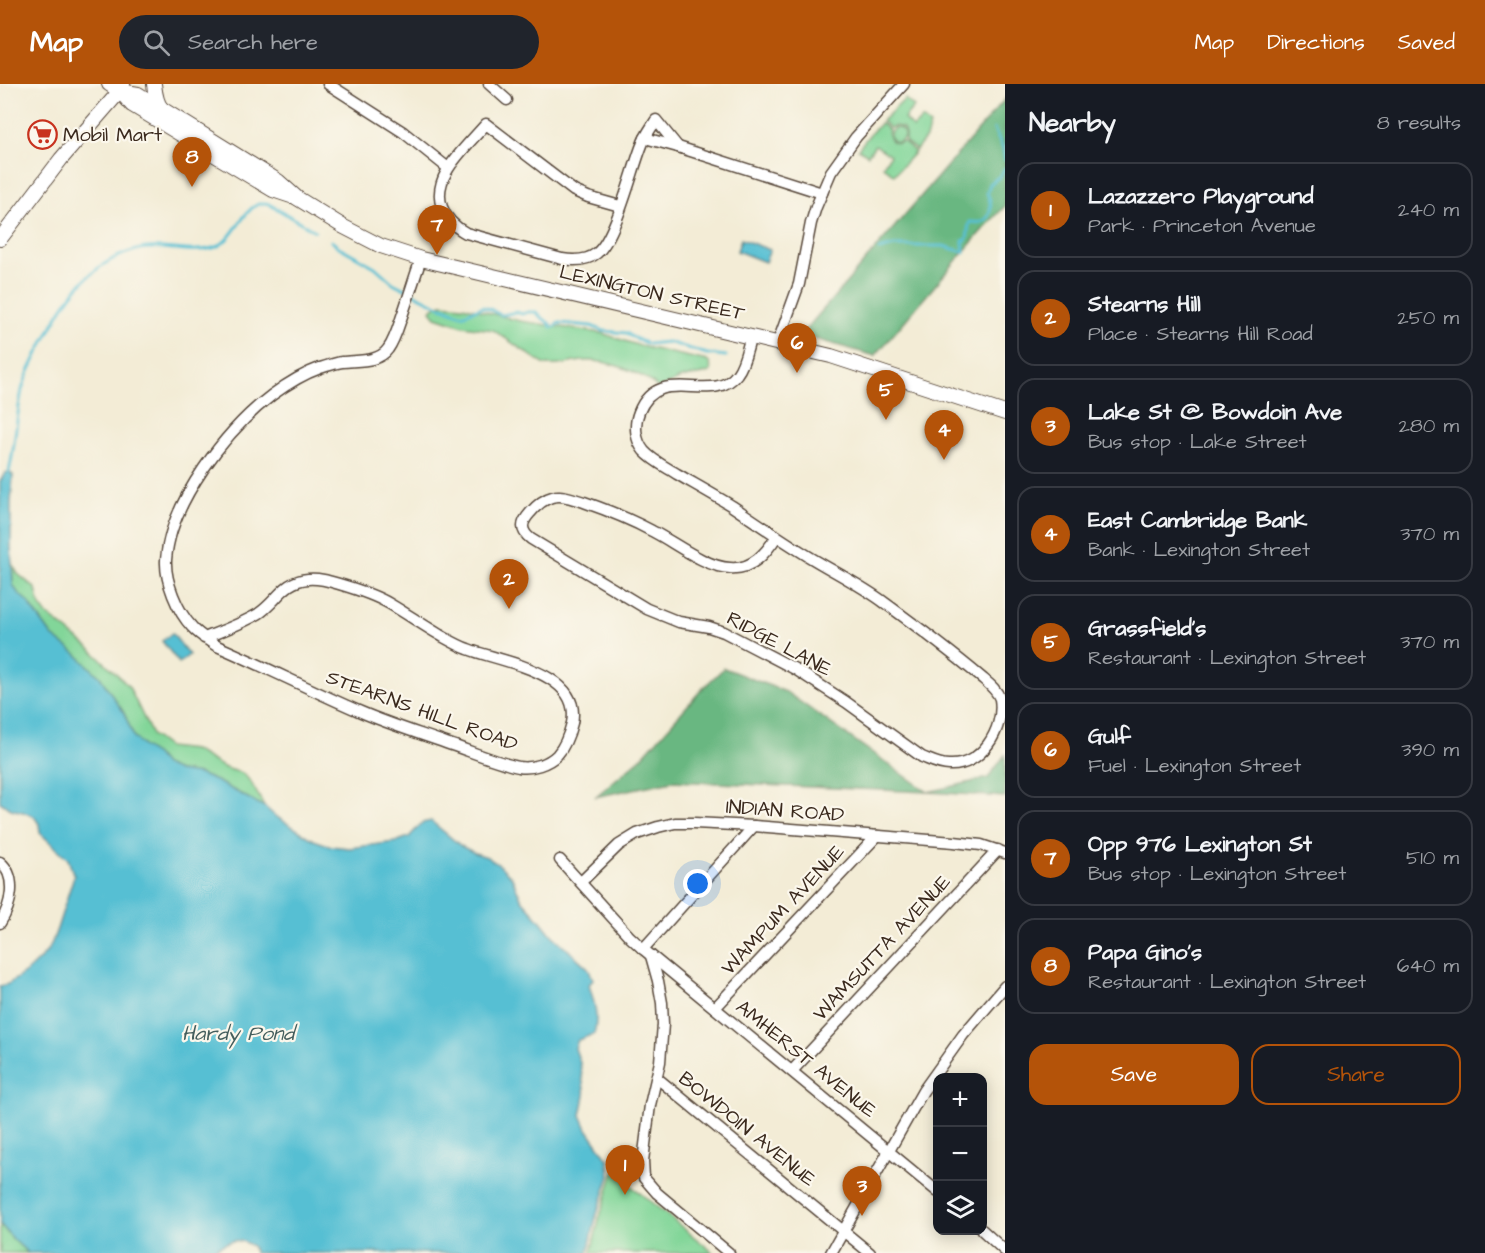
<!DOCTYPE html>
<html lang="en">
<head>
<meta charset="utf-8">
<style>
	body { margin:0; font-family:"Architects Daughter",sans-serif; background:#20242c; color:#f1f3f6 }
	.controls { position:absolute; right:18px; bottom:18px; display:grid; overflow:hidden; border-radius:12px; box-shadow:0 3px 15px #0003 }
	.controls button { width:54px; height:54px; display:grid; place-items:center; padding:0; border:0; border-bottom:2px solid #363941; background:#171b24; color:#f1f3f6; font:30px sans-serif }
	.you { position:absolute; left:698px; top:800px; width:21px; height:21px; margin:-15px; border:4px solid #fff; border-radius:50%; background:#1a73e8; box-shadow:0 0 0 9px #1a73e833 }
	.badge { display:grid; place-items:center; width:39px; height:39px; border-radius:50%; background:#b45309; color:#fff; font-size:20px; font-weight:700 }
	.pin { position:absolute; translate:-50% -50px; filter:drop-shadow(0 2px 3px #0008) }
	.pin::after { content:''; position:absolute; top:32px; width:21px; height:18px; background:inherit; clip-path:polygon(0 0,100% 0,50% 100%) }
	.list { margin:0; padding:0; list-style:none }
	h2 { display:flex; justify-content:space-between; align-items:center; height:78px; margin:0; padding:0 24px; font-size:26px }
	h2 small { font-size:20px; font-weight:400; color:#9ea1a6 }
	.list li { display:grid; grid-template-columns:39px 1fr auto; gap:18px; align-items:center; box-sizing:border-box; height:96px; margin:0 12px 12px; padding:0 12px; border:2px solid #363941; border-radius:18px }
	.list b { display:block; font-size:22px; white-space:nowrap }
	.list p { margin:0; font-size:20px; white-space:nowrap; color:#9ea1a6 }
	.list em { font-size:20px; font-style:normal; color:#9ea1a6 }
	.actions { display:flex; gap:12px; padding:18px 24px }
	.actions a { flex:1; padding:14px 0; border:2px solid #b45309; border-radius:18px; text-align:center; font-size:21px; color:#b45309 }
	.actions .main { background:#b45309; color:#fff }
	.icon { flex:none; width:33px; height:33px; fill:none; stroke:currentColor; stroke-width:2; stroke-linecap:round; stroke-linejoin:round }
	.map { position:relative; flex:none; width:1005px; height:1169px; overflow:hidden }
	header { display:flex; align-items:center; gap:36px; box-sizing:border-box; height:84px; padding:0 30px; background:#b45309; color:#fff }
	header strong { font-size:28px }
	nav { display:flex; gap:33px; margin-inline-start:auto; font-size:21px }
	.search { width:420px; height:54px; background:#20242c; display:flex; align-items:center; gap:15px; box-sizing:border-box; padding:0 21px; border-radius:33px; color:#9ea1a6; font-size:22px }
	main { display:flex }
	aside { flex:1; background:#171b24 }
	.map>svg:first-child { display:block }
	.green { fill:#82d699; stroke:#5e805c; stroke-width:1.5 }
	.forest { fill:#69b781; stroke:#527050; stroke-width:1.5 }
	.water { fill:#56bfd3; stroke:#487478; stroke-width:1.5 }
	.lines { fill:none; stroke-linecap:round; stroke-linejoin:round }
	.stream { stroke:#56bfd3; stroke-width:3 }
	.minor-casing { stroke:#57473a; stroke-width:13 }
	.major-casing { stroke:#57473a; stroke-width:16 }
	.minor { stroke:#fff; stroke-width:10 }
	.major { stroke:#fff; stroke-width:14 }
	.labels { text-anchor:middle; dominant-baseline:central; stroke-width:4.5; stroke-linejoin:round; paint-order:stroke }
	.poi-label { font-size:20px; fill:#3b2a1e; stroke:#fbf7ec; text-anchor:start }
	.street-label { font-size:20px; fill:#3b2a1e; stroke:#fbf7ec }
	.water-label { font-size:21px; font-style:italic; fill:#445e5d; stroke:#fbf7ec }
</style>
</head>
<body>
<header>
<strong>Map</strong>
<div class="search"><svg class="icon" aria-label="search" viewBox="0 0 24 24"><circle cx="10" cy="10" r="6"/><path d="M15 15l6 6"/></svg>Search here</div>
<nav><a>Map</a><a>Directions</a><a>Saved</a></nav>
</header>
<main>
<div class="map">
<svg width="1005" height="1169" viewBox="0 0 1005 1169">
	<rect width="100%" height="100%" fill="#fbf7ec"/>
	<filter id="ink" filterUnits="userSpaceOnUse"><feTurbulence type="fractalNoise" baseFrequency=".0167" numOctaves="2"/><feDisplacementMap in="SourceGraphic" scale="12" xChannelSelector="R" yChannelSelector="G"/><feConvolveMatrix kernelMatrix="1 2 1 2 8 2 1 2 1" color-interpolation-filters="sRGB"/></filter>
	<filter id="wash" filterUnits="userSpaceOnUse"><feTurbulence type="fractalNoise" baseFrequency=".008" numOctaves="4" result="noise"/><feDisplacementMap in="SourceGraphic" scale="24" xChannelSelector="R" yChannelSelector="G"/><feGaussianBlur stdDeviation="1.35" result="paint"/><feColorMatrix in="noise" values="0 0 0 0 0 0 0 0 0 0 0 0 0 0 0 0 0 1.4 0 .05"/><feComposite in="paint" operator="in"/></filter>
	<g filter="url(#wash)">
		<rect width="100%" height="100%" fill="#f3ecd6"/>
		<!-- green -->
		<g class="green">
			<path d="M 905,15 L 914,23 L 904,35 L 913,44 L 922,35 L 930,41 L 926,54 L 916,66 L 905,57 L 905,50 L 903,44 L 896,42 L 890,44 L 882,37 Z"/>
			<path d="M 881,39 L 889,46 L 888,51 L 891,57 L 897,59 L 904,58 L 915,68 L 894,91 L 883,82 L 890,71 L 875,61 L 868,71 L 858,65 L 870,50 Z"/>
			<circle cx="897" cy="51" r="7"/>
			<path d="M 442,220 L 463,222 L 520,237 L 601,249 L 640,262 L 707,277 L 710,280 L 711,287 C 702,292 691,291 681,294 C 673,297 667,302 658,304 C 642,288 605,275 583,277 C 570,278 558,283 545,281 L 493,246 L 463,242 L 436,233 L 431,227 L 433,224 Z"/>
			<path d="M 12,480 L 18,490 L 36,505 L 39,518 L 45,529 L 88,563 L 119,592 L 129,603 L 152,651 L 168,663 L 194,666 L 225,684 L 242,689 L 250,697 L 265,723 L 216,697 L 199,690 L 178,687 L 164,681 L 156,671 L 144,663 L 134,653 L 124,629 L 100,593 L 75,569 L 52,552 L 27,517 L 17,509 L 13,501 Z"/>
			<path d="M 614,1088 L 714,1169 L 591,1169 L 599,1135 Z"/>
			<path d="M 0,1140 L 14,1156 L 28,1169 L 0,1169 Z"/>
		</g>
		<!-- forest -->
		<g class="forest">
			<path d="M 1005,15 L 1005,122 L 979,150 L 875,272 L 801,251 Z"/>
			<path d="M 724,584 L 786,608 L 928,708 L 988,694 L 1005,671 L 1005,713 L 928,708 L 672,697 L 595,713 L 641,674 L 703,604 Z"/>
		</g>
		<!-- water -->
		<g class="water">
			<path d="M 741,155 L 770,166 L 765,178 L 737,167 Z"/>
			<path d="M 9,388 L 13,391 L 11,419 L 11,463 L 13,501 L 18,509 L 27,517 L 52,552 L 75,569 L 100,593 L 124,629 L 134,653 L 144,663 L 156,671 L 164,681 L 178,687 L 199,690 L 216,697 L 265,723 L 275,732 L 314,756 L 331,762 L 349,764 L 395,758 L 409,753 L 422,739 L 431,737 L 461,762 L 475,769 L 487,773 L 499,781 L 511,792 L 522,816 L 540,836 L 552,851 L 588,884 L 593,895 L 589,901 C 594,917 599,933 594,950 L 578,956 L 575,964 L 580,979 L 585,1012 L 581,1031 L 587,1045 L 608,1075 L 610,1092 L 596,1133 L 588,1169 L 254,1169 L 253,1163 C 236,1150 225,1159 208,1169 L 28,1169 L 14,1156 L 0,1140 L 0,902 L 8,900 L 26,888 L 45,870 L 51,861 L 57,845 L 74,792 L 68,775 L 40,749 L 39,740 L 34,732 L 23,728 L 11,725 L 0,718 L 0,398 L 5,389 Z"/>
			<path d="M 172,549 L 189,571 L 179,579 L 162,557 Z"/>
		</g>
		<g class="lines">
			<!-- stream -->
			<g class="stream">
				<path d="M 994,45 L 1003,65 L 1005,76"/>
				<path d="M 331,157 L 339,163 L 375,183 L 393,199 L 407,206"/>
				<path d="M 879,166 L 894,162 L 943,162 L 964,168 L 963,157 L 966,156 C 969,151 967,144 970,138 C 974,138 978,139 981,138 C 993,134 992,118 987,109 L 990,100 L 1001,91 L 1005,84"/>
				<path d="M 413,209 L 439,222 L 462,231 L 482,223 L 490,225 L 497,229 L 502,231 L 516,228 L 522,230 L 528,228 L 535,228 L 550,240 L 551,243 L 555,243 L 557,240 L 560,239 L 591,242 L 604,247 L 627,249 L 630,252 L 648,260 L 668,258 L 707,270 L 726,272"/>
				<path d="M 9,388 C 15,362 16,336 21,311 C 23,296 32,282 38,269 C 61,224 83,180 136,166 C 161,159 187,171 213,164 C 233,159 240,129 258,120 C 259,120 265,120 267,119 L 315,147"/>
			</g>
		</g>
	</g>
	<g filter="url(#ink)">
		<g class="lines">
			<defs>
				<g id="minor">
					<path d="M 328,0 L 403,48 L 448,84"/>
					<path d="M 489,0 L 507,16"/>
					<path d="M 645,54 L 678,63 L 822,109"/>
					<path d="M 620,122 L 588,113 L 574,107 L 486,40 C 474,54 455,72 447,87 C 432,113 442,136 466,149 L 562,175 C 574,177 587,177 597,169 C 616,153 632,86 642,61 C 645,52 651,44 656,36 L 678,63"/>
					<path d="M 751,252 C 747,264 745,280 737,290 C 713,323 659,278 639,328 C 634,340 635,356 644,367 C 653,377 666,383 677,390 C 696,401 714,411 732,422 C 757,439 782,456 808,472 C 834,488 861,501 885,519 C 918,543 951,568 982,594 C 989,600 997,606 1000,615 C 1005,646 980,683 949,681 C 939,681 930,676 922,673 L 846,618 L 795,585 L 724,548 L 709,543 L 679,538 L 647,525 L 531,455 C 520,446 521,439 530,429 C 536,422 544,415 552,413 C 563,410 573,415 584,418 C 607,426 630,435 652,447 C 674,458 705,483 730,484 C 752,486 766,469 777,452"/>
					<path d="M 778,258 L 799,200 L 811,139 L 816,123 L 831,88 L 856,53 L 904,0"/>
					<path d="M 204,554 C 222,547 241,540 258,530 C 277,518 283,497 308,495 C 320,494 329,497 339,500 C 356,505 375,511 390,520 C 407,530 423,541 440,551 C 449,556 459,562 468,565 C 501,578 583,588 572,639 C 569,651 565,662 557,671 C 548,680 532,685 519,683 C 495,678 470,667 446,659 C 418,649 389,640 361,628 C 312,607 266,583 217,562 C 208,556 199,551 192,543 C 177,527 165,497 166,476 C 170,418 227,345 272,311 C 287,300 303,290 320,284 C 327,282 335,279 342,278 C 357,276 378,279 388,265 C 394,257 398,244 401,235 C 408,215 414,195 421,175"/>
					<path d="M 560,776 L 630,853 L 643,865 L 938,1108"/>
					<path d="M 0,778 C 18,793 11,822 0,839"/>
					<path d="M 581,798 L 619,761 L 637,750 L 658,743 L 675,739 L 694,739 L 754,742 L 954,758 L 981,761 L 1005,769"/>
					<path d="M 643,865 L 754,742"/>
					<path d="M 651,872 L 658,897 L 662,919 L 663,940 L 660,978 L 650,1021 L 643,1077 L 644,1094 L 657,1109 L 729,1169"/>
					<path d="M 715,924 L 877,752"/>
					<path d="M 792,987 L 998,766"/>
					<path d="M 657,994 L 870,1169"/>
					<path d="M 982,1146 L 1005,1167"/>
					<path d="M 831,1169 L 923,1007 L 963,951 L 1005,902"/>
				</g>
				<g id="major">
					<path d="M 109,0 L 120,7 L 138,10 L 162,25 L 278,97 L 297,114 L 344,143 L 381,162 L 421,175 L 831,272 L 1005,329"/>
					<path d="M 154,0 C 155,8 156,19 162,25"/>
					<path d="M 120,7 L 132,21 L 273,106 L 291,112"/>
					<path d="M 0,155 L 61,75 L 120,7 L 123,0"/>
				</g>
			</defs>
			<!-- minor casing -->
			<use href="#minor" class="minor-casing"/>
			<!-- major casing -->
			<use href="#major" class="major-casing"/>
			<!-- minor -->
			<use href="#minor" class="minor"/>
			<!-- major -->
			<use href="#major" class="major"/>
		</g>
	</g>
	<!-- icons -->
	<defs>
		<symbol id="supermarket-ring" viewBox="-11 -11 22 22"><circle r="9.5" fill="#fbf7ec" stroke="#c8321e" stroke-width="1.5"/><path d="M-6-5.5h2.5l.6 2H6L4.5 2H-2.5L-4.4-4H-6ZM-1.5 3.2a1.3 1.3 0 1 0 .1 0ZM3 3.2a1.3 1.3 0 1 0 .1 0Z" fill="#c8321e"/></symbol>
	</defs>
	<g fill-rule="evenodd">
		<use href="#supermarket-ring" x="26" y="34" width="33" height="33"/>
	</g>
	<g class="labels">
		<!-- poi labels -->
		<g class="poi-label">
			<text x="63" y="51">Mobil Mart</text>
		</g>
		<!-- street labels -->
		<g class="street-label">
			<text transform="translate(652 209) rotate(13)">LEXINGTON STREET</text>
			<text transform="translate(779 560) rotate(28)">RIDGE LANE</text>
			<text transform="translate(422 627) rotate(20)">STEARNS HILL ROAD</text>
			<text transform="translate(785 727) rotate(4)">INDIAN ROAD</text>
			<text transform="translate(783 826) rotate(-47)">WAMPUM AVENUE</text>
			<text transform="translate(882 864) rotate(-47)">WAMSUTTA AVENUE</text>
			<text transform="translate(806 975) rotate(39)">AMHERST AVENUE</text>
			<text transform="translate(747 1045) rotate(39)">BOWDOIN AVENUE</text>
		</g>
		<!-- water labels -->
		<g class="water-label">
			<text x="238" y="949">Hardy Pond</text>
		</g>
	</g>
</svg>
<div class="controls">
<button>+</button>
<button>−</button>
<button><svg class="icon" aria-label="layers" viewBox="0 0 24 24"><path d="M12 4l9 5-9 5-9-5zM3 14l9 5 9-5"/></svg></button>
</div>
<div class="you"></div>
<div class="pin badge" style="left:625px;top:1111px">1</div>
<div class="pin badge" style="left:509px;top:525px">2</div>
<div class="pin badge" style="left:862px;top:1132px">3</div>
<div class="pin badge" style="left:944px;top:376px">4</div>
<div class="pin badge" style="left:886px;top:336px">5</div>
<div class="pin badge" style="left:797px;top:289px">6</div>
<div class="pin badge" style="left:437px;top:171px">7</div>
<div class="pin badge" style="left:192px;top:103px">8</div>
</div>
<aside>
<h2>Nearby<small>8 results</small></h2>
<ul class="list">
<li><span class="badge">1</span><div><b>Lazazzero Playground</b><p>Park · Princeton Avenue</p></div><em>240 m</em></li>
<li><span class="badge">2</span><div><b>Stearns Hill</b><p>Place · Stearns Hill Road</p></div><em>250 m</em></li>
<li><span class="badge">3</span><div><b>Lake St @ Bowdoin Ave</b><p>Bus stop · Lake Street</p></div><em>280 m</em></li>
<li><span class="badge">4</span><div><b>East Cambridge Bank</b><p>Bank · Lexington Street</p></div><em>370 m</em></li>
<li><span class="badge">5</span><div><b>Grassfield's</b><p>Restaurant · Lexington Street</p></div><em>370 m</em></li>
<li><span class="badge">6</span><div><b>Gulf</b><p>Fuel · Lexington Street</p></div><em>390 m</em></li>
<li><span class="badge">7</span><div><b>Opp 976 Lexington St</b><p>Bus stop · Lexington Street</p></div><em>510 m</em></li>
<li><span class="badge">8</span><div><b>Papa Gino's</b><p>Restaurant · Lexington Street</p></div><em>640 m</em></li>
</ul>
<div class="actions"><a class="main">Save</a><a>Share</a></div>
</aside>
</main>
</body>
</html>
